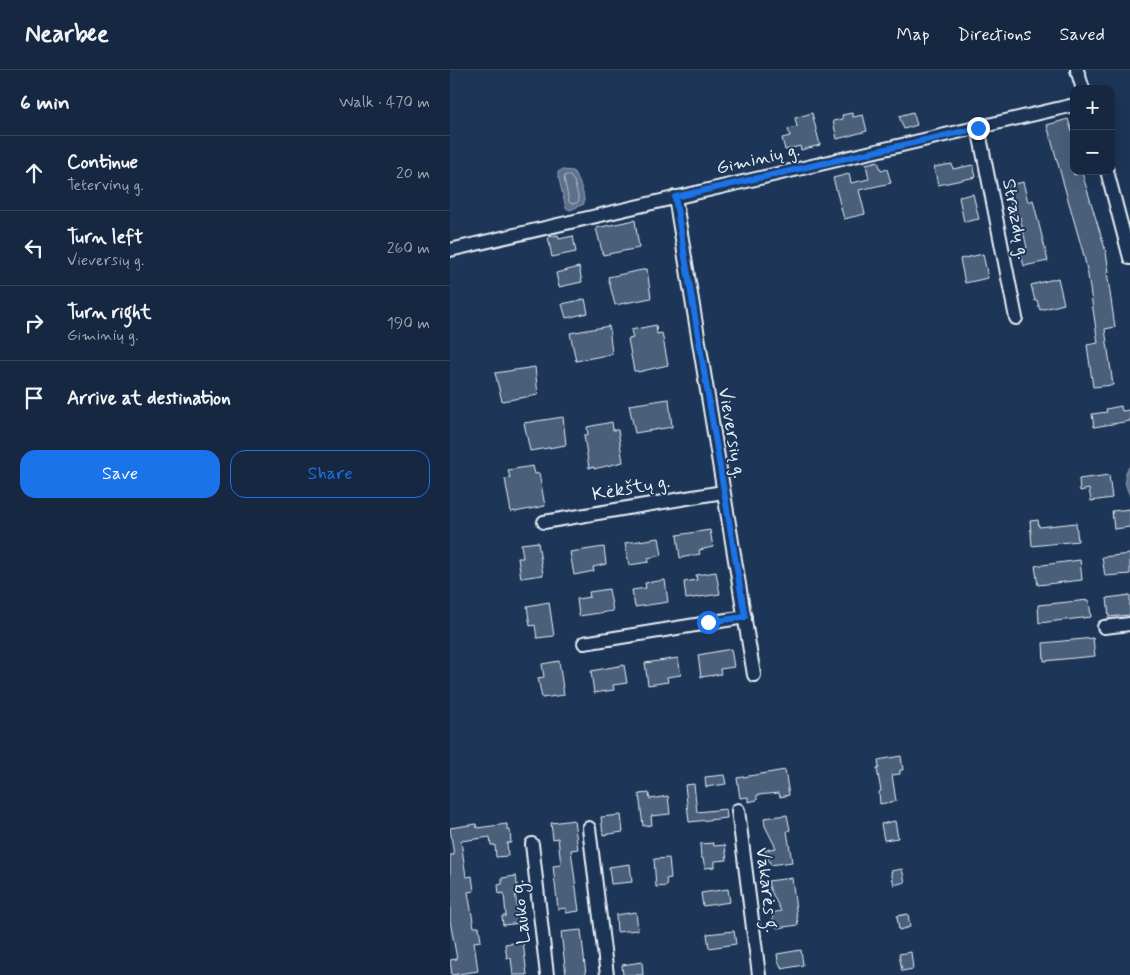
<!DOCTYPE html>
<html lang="en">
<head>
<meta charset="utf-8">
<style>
	body { margin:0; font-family:Mynerve,sans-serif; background:#1f3048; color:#f1f3f6 }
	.controls { position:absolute; right:15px; top:15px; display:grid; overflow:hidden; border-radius:10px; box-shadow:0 5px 20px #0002 }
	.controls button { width:45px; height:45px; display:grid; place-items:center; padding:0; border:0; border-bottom:1px solid #35445a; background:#162841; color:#f1f3f6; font:25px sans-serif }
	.stop { position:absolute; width:15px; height:15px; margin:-11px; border:4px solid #1a73e8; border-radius:50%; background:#fff }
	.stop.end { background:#1a73e8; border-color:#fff; box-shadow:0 1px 5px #0008 }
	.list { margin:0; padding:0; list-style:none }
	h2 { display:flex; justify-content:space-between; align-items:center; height:65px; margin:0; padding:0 20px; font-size:21px }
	h2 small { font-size:16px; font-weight:400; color:#9ea6b1 }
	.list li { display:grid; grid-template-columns:32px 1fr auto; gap:15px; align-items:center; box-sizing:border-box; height:75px; padding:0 20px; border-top:1px solid #35445a }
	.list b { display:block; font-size:19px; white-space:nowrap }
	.list p { margin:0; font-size:16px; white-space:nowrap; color:#9ea6b1 }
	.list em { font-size:16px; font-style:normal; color:#9ea6b1 }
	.actions { display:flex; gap:10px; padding:15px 20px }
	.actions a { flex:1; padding:11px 0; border:1px solid #1a73e8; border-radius:15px; text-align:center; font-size:18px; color:#1a73e8 }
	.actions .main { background:#1a73e8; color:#fff }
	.icon { flex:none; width:28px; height:28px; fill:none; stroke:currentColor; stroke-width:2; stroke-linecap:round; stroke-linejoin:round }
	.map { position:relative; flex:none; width:680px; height:905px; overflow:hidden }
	header { display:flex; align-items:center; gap:30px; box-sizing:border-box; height:70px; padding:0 25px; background:#162841; border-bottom:1px solid #35445a }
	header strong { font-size:24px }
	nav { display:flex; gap:28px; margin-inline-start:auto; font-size:18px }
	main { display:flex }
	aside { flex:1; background:#162841 }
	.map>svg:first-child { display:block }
	.water { fill:#5d7089; stroke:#95a4b5 }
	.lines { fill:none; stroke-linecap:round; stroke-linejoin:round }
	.shore { stroke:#b0bdcc; stroke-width:1 }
	.building { fill:#495e7a; stroke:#e8f1f8 }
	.minor-casing { stroke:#e8f1f8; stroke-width:16 }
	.minor { stroke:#1d3557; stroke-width:12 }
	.route { stroke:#1a73e8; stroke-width:6 }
	.labels { text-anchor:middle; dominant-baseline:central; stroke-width:4; stroke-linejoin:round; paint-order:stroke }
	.street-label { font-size:19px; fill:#e8f1f8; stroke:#1d3557 }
</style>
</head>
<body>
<header>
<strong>Nearbee</strong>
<nav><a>Map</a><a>Directions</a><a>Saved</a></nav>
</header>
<main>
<aside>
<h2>6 min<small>Walk · 470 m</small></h2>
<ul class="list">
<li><svg class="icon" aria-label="ahead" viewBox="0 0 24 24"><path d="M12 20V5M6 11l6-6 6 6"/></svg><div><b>Continue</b><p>Tetervinų g.</p></div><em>20 m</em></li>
<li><svg class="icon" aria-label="left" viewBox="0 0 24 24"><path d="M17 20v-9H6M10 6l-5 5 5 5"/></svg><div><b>Turn left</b><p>Vieversių g.</p></div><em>260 m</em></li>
<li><svg class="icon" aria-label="right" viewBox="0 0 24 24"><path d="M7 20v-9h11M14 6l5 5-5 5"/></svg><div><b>Turn right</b><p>Giminių g.</p></div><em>190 m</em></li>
<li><svg class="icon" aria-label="arrive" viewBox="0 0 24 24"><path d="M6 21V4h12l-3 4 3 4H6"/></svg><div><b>Arrive at destination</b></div></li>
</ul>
<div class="actions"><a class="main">Save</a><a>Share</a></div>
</aside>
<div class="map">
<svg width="680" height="905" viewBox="0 0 680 905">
	<rect width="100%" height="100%" fill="#1d3557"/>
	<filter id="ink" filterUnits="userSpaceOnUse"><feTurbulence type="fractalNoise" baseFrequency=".02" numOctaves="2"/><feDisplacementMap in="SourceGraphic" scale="10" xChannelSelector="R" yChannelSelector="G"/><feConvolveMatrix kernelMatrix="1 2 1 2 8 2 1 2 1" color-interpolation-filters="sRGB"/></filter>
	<g filter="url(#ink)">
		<!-- water -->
		<g class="water">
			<path d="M 112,100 L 123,101 C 129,110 135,123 134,134 L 120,140 L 116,138 L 108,105 L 108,102 Z"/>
			<path d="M 680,396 L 680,426 C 675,415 672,405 680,396 Z"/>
		</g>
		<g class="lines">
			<!-- shore -->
			<path class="shore" d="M 116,105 L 120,106 L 124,111 L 129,130 L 127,133 L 122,134 L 119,132 L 114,108 Z"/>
		</g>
		<!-- building -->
		<g class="building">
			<path d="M 463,42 L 467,55 L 454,59 L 449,46 Z"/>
			<path d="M 362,43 L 370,75 L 351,80 L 350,76 L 335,80 L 332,68 L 340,66 L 338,59 L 347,57 L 345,48 Z"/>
			<path d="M 402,43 L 403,47 L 413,45 L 417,61 L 387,69 L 383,51 L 393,49 L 392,45 Z"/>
			<path d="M 618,49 L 624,68 L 624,105 L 632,103 L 656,182 L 659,202 L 657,202 L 665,257 L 655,259 L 663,315 L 643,317 L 637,275 L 648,273 L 638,205 L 634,186 L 597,55 Z"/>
			<path d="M 428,91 L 431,101 L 437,99 L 441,113 L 409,120 L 415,144 L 394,149 L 383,108 L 399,104 L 401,113 L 419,109 L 416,94 Z"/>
			<path d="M 502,94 L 503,99 L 523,95 L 526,107 L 488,115 L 484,97 Z"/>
			<path d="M 573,112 L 578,132 L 583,130 L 598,191 L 574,196 L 570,180 L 577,178 L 570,147 L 564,148 L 557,116 Z"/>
			<path d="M 523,124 L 529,149 L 514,152 L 509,127 Z"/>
			<path d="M 185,150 L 189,178 L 153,185 L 146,158 Z"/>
			<path d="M 108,165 L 109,169 L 123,166 L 126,182 L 102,187 L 98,167 Z"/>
			<path d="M 533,184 L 538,208 L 515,213 L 510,189 Z"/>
			<path d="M 129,197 L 132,212 L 109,217 L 106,203 Z"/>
			<path d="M 197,199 L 201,228 L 165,235 L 158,207 Z"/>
			<path d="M 608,208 L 614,234 L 590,240 L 587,230 L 585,231 L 581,215 Z"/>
			<path d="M 135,229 L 138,243 L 116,248 L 112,234 Z"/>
			<path d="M 206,255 L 207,264 L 212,263 L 218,295 L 188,302 L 188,301 L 184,301 L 178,269 L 183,268 L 181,260 Z"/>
			<path d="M 159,256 L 162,284 L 126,291 L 120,263 Z"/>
			<path d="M 85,297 L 88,325 L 52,331 L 45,303 Z"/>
			<path d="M 219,329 L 222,357 L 185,363 L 179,335 Z"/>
			<path d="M 671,336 L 672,341 L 680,340 L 680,351 L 644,357 L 642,344 L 657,342 L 656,339 Z"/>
			<path d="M 113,347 L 116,375 L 80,381 L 74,353 Z"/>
			<path d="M 162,352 L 163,360 L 168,360 L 173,392 L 144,399 L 144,397 L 139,398 L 134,365 L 138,365 L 137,357 Z"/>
			<path d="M 83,396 L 85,404 L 89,403 L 95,436 L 65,442 L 65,441 L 61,442 L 55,409 L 60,408 L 58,400 Z"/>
			<path d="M 659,405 L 662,428 L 641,431 L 639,419 L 630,421 L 629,409 Z"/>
			<path d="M 680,439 L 680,457 L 664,459 L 662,441 Z"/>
			<path d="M 588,450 L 589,457 L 626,453 L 628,471 L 582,476 L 580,451 Z"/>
			<path d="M 260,460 L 263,477 L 249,480 L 250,484 L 230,488 L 227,465 Z"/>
			<path d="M 209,468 L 212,485 L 198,488 L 199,492 L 179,495 L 175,473 Z"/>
			<path d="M 88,472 L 93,505 L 71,508 L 68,488 L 73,488 L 71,474 Z"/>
			<path d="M 154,477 L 156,494 L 143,497 L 144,501 L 124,505 L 120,482 Z"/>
			<path d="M 680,484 L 680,504 L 655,506 L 652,487 Z"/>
			<path d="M 630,490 L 632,510 L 588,515 L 585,496 Z"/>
			<path d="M 266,502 L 270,524 L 236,529 L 234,512 L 247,510 L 246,505 Z"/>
			<path d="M 215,510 L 218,532 L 185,537 L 182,520 L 196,518 L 195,513 Z"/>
			<path d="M 159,519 L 163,541 L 129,546 L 127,529 L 140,527 L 139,522 Z"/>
			<path d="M 680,525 L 680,545 L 659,547 L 657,528 Z"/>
			<path d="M 639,530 L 641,547 L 589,553 L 588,535 Z"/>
			<path d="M 99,532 L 104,566 L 87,568 L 85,555 L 80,556 L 77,536 Z"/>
			<path d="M 643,568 L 645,586 L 594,591 L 593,573 Z"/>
			<path d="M 281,579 L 284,597 L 270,599 L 271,604 L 251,607 L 248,585 Z"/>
			<path d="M 228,588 L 231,605 L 217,607 L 218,612 L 198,615 L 195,593 Z"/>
			<path d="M 109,591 L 114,625 L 92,628 L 88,608 L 94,607 L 92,594 Z"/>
			<path d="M 174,595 L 177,613 L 163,615 L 164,620 L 144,623 L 141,601 Z"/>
			<path d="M 451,686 L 453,700 L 450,700 L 450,704 L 442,705 L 446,731 L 430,734 L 429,722 L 431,721 L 427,699 L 429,698 L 428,690 Z"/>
			<path d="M 335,700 L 339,725 L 330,727 L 329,723 L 307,725 L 307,730 L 298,732 L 298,727 L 290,728 L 287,708 Z"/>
			<path d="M 274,705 L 276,714 L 256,717 L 255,707 Z"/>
			<path d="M 244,714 L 247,742 L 276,739 L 277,748 L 239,752 L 235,715 Z"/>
			<path d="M 199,723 L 200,729 L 218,726 L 220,744 L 201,746 L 202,755 L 193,756 L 189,724 Z"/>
			<path d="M 171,745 L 173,762 L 153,765 L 151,747 Z"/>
			<path d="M 337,745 L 340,760 L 337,761 L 342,792 L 321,795 L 317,787 L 315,780 L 326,778 L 315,756 L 314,748 Z"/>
			<path d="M 124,750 L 128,779 L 121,780 L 129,841 L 116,843 L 116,838 L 108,839 L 103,796 L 111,795 L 108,768 L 103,769 L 101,753 Z"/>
			<path d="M 445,751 L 448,768 L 434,770 L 431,754 Z"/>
			<path d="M 26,754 L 27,758 L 57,754 L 57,760 L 60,760 L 61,773 L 57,773 L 58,786 L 46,787 L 45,775 L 41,775 L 40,767 L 11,771 L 16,807 L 22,806 L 24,821 L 18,822 L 24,857 L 29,857 L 31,871 L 24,872 L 28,901 L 2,905 L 0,890 L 7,889 L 0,851 L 0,785 L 4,785 L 0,758 Z"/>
			<path d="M 263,773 L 264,776 L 275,775 L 277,790 L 265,791 L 265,797 L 255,798 L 253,788 L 251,788 L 250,774 Z"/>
			<path d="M 219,788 L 221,808 L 216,809 L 217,816 L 206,817 L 204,789 Z"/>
			<path d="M 180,794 L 182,812 L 161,814 L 159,797 Z"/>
			<path d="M 452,799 L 455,812 L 444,815 L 441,801 Z"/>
			<path d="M 66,806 L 68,821 L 65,821 L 68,845 L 71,844 L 72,853 L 53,855 L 52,846 L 56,846 L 54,823 L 49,824 L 48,815 L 52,814 L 52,808 Z"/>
			<path d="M 342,808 L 348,855 L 327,858 L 323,850 L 322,843 L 331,841 L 320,819 L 318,811 Z"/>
			<path d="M 278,819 L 280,832 L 253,836 L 251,823 Z"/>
			<path d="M 186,842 L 188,860 L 167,862 L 166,845 Z"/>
			<path d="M 458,844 L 460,857 L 449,860 L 447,846 Z"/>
			<path d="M 131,860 L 136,905 L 116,905 L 111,862 Z"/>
			<path d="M 284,861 L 286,874 L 259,878 L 257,864 Z"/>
			<path d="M 73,872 L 77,905 L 63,905 L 61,888 L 57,888 L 55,874 Z"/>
			<path d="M 351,880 L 353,895 L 332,899 L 328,891 L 327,884 Z"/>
			<path d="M 461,882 L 463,899 L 452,901 L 449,884 Z"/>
			<path d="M 192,892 L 193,905 L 173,905 L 172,895 Z"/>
		</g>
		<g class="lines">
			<defs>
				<g id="minor">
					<path d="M 627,0 L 633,19"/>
					<path d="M 528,57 L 566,248"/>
					<path d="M 657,101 L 680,188"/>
					<path d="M 225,127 L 304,605"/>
					<path d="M 0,180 L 624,35"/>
					<path d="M 94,452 L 273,422"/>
					<path d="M 654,557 L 680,554"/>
					<path d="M 134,573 L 295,547"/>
					<path d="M 288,740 L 309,905"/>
					<path d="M 139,758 L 157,905"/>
					<path d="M 82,774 L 97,905"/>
				</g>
			</defs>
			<!-- minor casing -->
			<use href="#minor" class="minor-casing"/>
			<!-- minor -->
			<use href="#minor" class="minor"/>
		</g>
	</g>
	<g class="lines" filter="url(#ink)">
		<!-- route -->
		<path class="route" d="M 258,552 L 295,547 L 225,127 L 528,58"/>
	</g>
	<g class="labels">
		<!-- street labels -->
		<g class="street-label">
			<text transform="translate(308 89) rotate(-13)">Giminių g.</text>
			<text transform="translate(566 149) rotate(79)">Strazdų g.</text>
			<text transform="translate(282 363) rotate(80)">Vieversių g.</text>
			<text transform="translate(181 418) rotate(-10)">Kėkštų g.</text>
			<text transform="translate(317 820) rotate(83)">Vakarės g.</text>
			<text transform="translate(71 842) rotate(-96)">Lauko g.</text>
		</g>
	</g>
</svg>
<div class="controls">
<button>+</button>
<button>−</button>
</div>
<div class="stop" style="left:258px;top:552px"></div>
<div class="stop end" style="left:528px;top:58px"></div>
</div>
</main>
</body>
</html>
